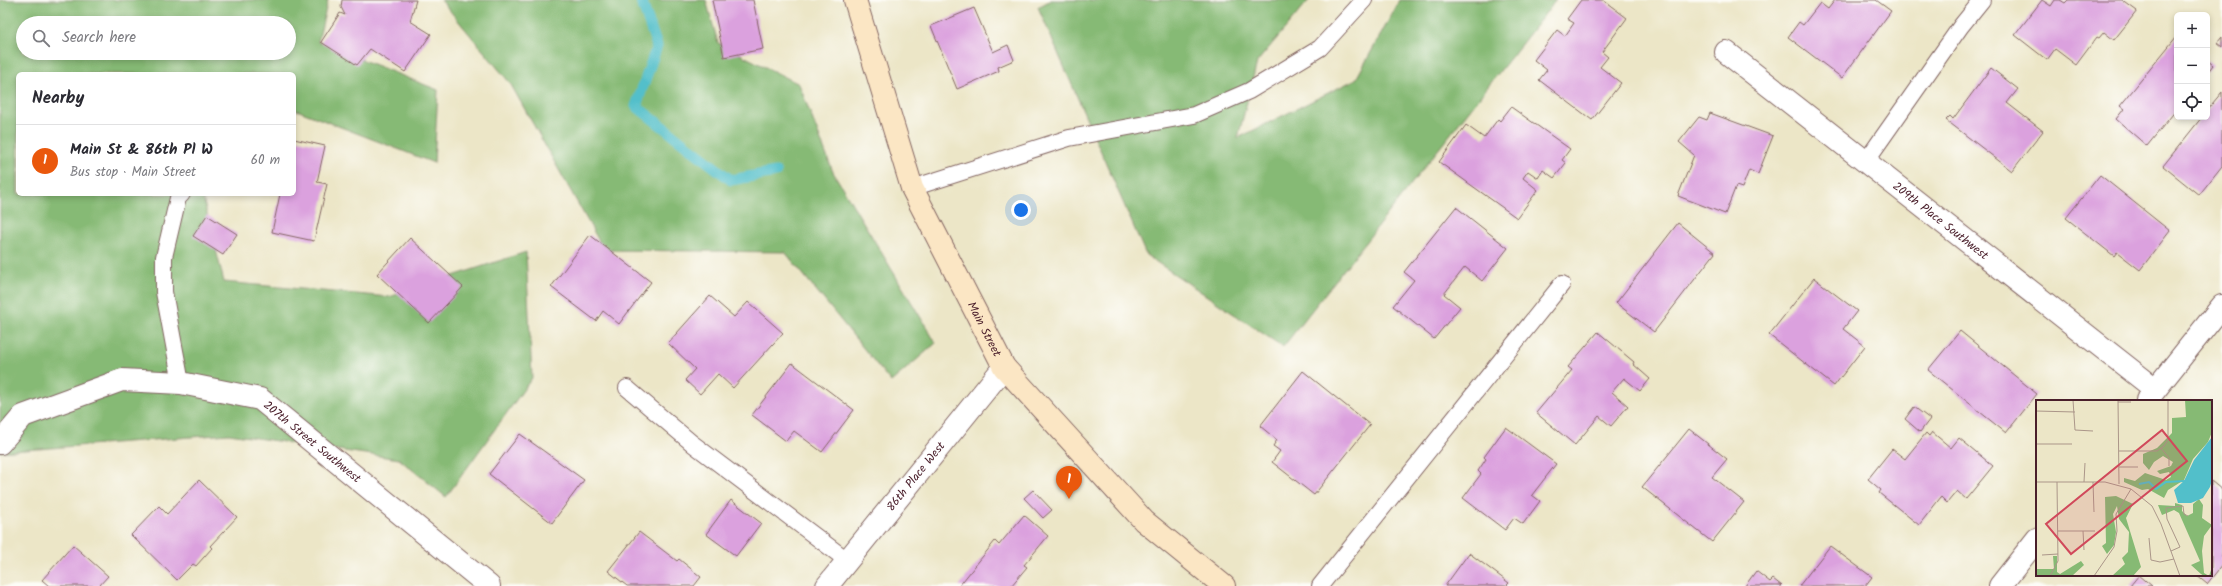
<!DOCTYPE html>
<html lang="en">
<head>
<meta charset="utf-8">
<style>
	body { margin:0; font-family:Kalam,sans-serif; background:#f2f2f3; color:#2b2b33 }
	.controls { position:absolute; right:12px; top:12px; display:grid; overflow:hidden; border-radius:6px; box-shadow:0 2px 6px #0003 }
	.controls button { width:36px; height:36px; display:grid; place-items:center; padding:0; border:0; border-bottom:1px solid #e1e1e2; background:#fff; color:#2b2b33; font:20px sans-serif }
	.you { position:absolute; left:1021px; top:210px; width:14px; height:14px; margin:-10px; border:3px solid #fff; border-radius:50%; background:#1a73e8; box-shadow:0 0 0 6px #1a73e833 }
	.badge { display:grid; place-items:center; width:26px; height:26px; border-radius:50%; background:#ea580c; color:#fff; font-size:13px; font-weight:700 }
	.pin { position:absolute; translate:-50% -33px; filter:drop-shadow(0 1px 2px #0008) }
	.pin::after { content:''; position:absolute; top:21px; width:14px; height:12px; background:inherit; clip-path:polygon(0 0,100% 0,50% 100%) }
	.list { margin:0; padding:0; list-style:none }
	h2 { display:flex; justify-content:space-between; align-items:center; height:52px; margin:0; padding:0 16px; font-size:17px }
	h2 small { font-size:13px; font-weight:400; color:#7c7c81 }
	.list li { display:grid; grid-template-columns:26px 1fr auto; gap:12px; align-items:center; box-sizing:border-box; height:72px; padding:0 16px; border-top:1px solid #e1e1e2 }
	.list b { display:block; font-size:15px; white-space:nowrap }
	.list p { margin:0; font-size:13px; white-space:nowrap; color:#7c7c81 }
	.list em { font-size:13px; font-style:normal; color:#7c7c81 }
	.icon { flex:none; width:22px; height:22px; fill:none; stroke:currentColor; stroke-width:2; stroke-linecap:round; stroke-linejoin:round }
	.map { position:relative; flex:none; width:2222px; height:586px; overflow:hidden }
	.search { position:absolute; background:#fff; box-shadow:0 2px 6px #0003; left:16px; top:16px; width:280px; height:44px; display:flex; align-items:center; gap:10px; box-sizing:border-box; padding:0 14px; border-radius:22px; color:#7c7c81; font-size:15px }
	.panel { position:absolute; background:#fff; box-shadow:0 2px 6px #0003; left:16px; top:72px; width:280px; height:124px; border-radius:6px }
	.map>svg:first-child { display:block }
	.forest { fill:#86ba74; stroke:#686c50; fill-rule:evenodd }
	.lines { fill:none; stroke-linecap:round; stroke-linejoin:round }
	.stream { stroke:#52bfca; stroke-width:11 }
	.building { fill:#dba1de }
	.lane-casing { stroke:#836562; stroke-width:18 }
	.street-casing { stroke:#836562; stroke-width:24 }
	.secondary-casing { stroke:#836562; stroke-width:24 }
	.lane { stroke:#fff; stroke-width:16 }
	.street { stroke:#fff; stroke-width:22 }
	.secondary { stroke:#fbe6c4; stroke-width:22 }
	.labels { text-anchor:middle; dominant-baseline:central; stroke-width:3.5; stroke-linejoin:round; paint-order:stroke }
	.street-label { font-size:12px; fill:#4a1f2b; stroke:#fdfcf7 }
	.inset-river { fill:none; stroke:#52bfca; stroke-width:2 }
	.inset-road { fill:none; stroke:#ab9689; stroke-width:1 }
	.view { fill:#d1495b; fill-opacity:0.15; stroke:#d1495b; stroke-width:2 }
	.inset-edge { fill:none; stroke:#4a1f2b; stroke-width:2 }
</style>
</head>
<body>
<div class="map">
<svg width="2222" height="586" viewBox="0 0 2222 586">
	<rect width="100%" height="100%" fill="#fdfcf7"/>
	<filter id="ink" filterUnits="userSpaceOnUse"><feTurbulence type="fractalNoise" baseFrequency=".025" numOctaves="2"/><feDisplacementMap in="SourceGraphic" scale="8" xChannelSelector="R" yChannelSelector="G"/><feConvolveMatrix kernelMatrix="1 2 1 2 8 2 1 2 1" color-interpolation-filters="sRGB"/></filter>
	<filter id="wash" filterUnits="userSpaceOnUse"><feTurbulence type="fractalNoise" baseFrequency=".012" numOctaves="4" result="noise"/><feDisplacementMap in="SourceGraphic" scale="16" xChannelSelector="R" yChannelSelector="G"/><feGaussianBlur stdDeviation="0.9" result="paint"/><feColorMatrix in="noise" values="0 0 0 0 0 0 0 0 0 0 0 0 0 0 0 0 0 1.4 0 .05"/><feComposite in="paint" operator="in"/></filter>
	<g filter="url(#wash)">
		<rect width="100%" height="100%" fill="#ece6c7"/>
		<!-- forest -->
		<g class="forest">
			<path d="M 0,0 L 328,0 L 318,42 L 438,90 L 434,163 L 294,109 L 294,74 L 18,74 L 18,194 L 202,194 L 224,282 L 389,297 L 526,252 L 532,378 L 446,497 L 399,459 L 229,434 L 0,452 ZM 23,23 L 289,23 L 289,53 L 23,53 Z"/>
			<path d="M 441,0 L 706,0 L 718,43 L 799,84 L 833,172 L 936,343 L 891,382 L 785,252 L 604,250 L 510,83 Z"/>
			<path d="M 1051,0 L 1309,0 L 1257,62 L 1238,138 L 1356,79 L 1400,0 L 1556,0 L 1283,347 L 1146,255 L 1038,7 Z"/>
		</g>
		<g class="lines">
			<!-- stream -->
			<path class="stream" d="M 641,0 L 657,46 L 636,106 L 731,180 L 776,172"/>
		</g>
		<g id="blocks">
			<!-- building -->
			<g class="building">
				<path d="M 342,0 L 416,0 L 410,21 L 431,34 L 405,72 L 370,49 L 357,65 L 321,42 L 340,13 L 345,15 L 341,7 Z"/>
				<path d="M 712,0 L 753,0 L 763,49 L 724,57 Z"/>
				<path d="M 1581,0 L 1603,0 L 1627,18 L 1602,52 L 1608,57 L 1600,67 L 1621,83 L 1592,120 L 1539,80 L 1547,70 L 1534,60 L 1557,30 L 1565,36 L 1574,23 L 1567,19 Z"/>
				<path d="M 1835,0 L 1876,0 L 1891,11 L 1842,78 L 1788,37 L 1799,22 L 1803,25 L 1820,3 L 1828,9 Z"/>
				<path d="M 2042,0 L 2051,6 L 2055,0 L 2060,0 L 2065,3 L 2068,0 L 2122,0 L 2137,11 L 2114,40 L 2104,32 L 2099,38 L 2097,37 L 2076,65 L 2055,49 L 2047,60 L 2015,35 Z"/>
				<path d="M 974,8 L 993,52 L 1008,45 L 1014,60 L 998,67 L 999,71 L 957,89 L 931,26 Z"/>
				<path d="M 2177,36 L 2177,109 L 2147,146 L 2116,119 L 2124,109 L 2120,106 Z"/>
				<path d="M 2222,37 L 2222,47 L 2217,43 Z"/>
				<path d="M 2207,60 L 2213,65 L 2207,73 Z"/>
				<path d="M 1991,68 L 2018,89 L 2007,103 L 2043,131 L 2012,171 L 1946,120 L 1950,116 L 1953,119 Z"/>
				<path d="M 2222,92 L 2222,166 L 2199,195 L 2163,166 L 2202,117 L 2207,117 L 2207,110 Z"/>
				<path d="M 1511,107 L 1570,149 L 1562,160 L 1566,163 L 1554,178 L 1543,170 L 1538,178 L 1528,171 L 1523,178 L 1538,190 L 1517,218 L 1439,162 L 1466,125 L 1484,138 L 1498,119 L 1500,121 Z"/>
				<path d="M 1710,113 L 1773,136 L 1758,174 L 1749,170 L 1742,188 L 1736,186 L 1725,214 L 1678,196 L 1694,155 L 1679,142 L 1699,117 L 1707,120 Z"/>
				<path d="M 294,139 L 325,146 L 317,182 L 327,184 L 314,241 L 272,232 L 280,194 L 294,194 Z"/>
				<path d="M 2100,175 L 2170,231 L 2140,270 L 2117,252 L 2114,256 L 2066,218 Z"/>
				<path d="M 1456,207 L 1508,248 L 1482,281 L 1465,267 L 1444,294 L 1460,307 L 1434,339 L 1393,306 L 1414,280 L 1404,272 Z"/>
				<path d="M 207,215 L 237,234 L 223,255 L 193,236 Z"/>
				<path d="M 1678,223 L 1715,253 L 1654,332 L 1616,303 Z"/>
				<path d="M 590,235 L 651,282 L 619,324 L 603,311 L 596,321 L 551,287 Z"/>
				<path d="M 410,238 L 463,287 L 429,323 L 377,274 Z"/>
				<path d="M 1814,278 L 1857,311 L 1843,329 L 1865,346 L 1834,386 L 1769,335 Z"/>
				<path d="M 710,296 L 734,317 L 748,302 L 783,333 L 733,388 L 718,374 L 700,394 L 685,380 L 695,369 L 668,343 Z"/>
				<path d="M 1960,331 L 2037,394 L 2006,433 L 1928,370 Z"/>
				<path d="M 1598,332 L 1634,362 L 1633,364 L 1650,379 L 1640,391 L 1624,378 L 1612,392 L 1628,406 L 1611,426 L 1599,416 L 1575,445 L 1536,413 L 1572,370 L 1568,367 Z"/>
				<path d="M 792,363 L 854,410 L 822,452 L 794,431 L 786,441 L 752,415 Z"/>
				<path d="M 1303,371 L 1370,425 L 1314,495 L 1272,462 L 1280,451 L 1273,446 L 1277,440 L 1260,426 Z"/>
				<path d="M 1914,407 L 1930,419 L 1920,432 L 1905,419 Z"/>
				<path d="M 1506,427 L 1556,464 L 1532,495 L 1540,501 L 1523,524 L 1514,518 L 1505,530 L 1463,498 L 1481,474 L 1478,471 L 1486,459 L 1484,457 Z"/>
				<path d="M 1689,429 L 1727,459 L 1712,477 L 1744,502 L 1712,542 L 1642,487 Z"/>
				<path d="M 1932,432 L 1951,448 L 1959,438 L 1993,466 L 1966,499 L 1957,491 L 1947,503 L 1941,497 L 1919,525 L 1879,493 L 1881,490 L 1868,479 L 1892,449 L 1905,459 L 1926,433 L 1929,436 Z"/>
				<path d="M 520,434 L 584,480 L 552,523 L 489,474 Z"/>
				<path d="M 199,480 L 237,517 L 210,546 L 212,548 L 196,566 L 193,564 L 177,580 L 131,535 L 159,506 L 167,514 Z"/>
				<path d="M 2211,481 L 2222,490 L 2222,565 L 2207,584 L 2196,575 L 2211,575 Z"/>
				<path d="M 1033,490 L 1052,510 L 1043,518 L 1024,498 Z"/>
				<path d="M 731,500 L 761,523 L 736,556 L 706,534 Z"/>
				<path d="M 1024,515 L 1048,536 L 1024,565 L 1027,567 L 1011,586 L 959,586 L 995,541 L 999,545 Z"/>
				<path d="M 639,532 L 677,561 L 679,559 L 701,577 L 694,586 L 627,586 L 608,571 Z"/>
				<path d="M 73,545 L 108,576 L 99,586 L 49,586 L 42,580 Z"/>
				<path d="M 1830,546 L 1872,577 L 1865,586 L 1799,586 Z"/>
				<path d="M 1469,553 L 1509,583 L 1506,586 L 1445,586 Z"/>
				<path d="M 1756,571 L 1770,582 L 1773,579 L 1782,586 L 1745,586 Z"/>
				<path d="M 2139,575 L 2152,586 L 2130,586 Z"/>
			</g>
		</g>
	</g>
	<g filter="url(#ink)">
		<use href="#blocks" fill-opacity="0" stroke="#836562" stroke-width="1"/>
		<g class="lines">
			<defs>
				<g id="lane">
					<path d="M 1866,161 L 1961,26 L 1982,0"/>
					<path d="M 912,188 L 1069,138 L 1194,115 L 1249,91 L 1320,48 L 1364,0"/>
					<path d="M 181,383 L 164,292 L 164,257 L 178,198 L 182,194"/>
					<path d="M 627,388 L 693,444 L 848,561"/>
					<path d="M 1320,586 L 1562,284"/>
				</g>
				<g id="street">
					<path id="s1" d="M 1726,52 L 2155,389"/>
					<path d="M 2147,400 L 2222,306"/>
					<path id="s2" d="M 0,443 L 23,416 L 122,380 L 181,383 L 260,399 L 489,586"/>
					<path id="s3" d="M 827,586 L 1004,367"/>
					<path d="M 2000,586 L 2037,539"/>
				</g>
				<g id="secondary">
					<path id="s4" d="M 855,0 L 912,188 L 1004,367 L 1144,521 L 1224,586"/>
				</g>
			</defs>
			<!-- lane casing -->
			<use href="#lane" class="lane-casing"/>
			<!-- street casing -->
			<use href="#street" class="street-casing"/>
			<!-- secondary casing -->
			<use href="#secondary" class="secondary-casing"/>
			<!-- lane -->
			<use href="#lane" class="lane"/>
			<!-- street -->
			<use href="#street" class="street"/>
			<!-- secondary -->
			<use href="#secondary" class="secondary"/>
		</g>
	</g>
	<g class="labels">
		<!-- street labels -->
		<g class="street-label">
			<text stroke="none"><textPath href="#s1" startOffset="273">209th Place Southwest</textPath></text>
			<text stroke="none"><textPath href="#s4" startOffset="355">Main Street</textPath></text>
			<text stroke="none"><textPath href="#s2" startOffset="348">207th Street Southwest</textPath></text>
			<text stroke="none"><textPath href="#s3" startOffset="141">86th Place West</textPath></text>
		</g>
	</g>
	<!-- overview -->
	<g transform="translate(2036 400)">
		<rect width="176" height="176" fill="#ece6c7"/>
		<path d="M 149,0 L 176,0 L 176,32 L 172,42 L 157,59 L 148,80 L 132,90 L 128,98 L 112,89 L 106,90 L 88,82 L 88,78 L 99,81 L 109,73 L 130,80 L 135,77 L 133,72 L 124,74 L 121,71 L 135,66 L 137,62 L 127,56 L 118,62 L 113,70 L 107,63 L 107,54 L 121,48 L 136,33 L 136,18 L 150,17 ZM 80,96 L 97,104 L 90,118 L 105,167 L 97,176 L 76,176 L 89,164 L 86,158 L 92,152 L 93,132 L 83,119 L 81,106 L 77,114 L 80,132 L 78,145 L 71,154 L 66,146 L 70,143 L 69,97 ZM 163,99 L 167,105 L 166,118 L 176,125 L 168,136 L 166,151 L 168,173 L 173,176 L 175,170 L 176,176 L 168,176 L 165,174 L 155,165 L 164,161 L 143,113 L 138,110 L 126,115 L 122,105 L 139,106 L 139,103 L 146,105 L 146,111 L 151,116 L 157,113 L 157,104 ZM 17,156 L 21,156 L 21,172 L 24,174 L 45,161 L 48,165 L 36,176 L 0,176 L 0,169 L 18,169 Z" fill="#86ba74"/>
		<path d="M 176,37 L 176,80 L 174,87 L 167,98 L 155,103 L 142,103 L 138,90 L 148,81 L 158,60 Z" fill="#52bfca"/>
		<path class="inset-river" d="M 103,84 L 113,82 L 120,89 L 130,82 L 149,81"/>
		<path class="inset-road" d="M 37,0 L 39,30 L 57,31M 82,0 L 83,84M 82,2 L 95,2M 0,11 L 39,12M 0,44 L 36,44M 125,48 L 133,58 L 133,66M 83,51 L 121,51 L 128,46 L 132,40 L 132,0M 83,67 L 102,67M 0,82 L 69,82 L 95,89 L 116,106 L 125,124 L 144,176M 48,82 L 49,63M 57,82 L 58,112M 22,131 L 59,131M 47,131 L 48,150M 113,138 L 115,160 L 124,162 L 138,159M 135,151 L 144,147 L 131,119 L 130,108 L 147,106 L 148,114 L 152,116M 6,155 L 22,154M 14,176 L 22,161 L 21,82M 58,176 L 78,147 L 81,131 L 80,114 L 95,89"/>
		<path class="view" d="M 126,30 L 151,61 L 35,154 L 10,124 Z"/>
		<rect width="176" height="176" class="inset-edge"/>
	</g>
</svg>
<div class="controls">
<button>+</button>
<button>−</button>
<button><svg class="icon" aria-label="locate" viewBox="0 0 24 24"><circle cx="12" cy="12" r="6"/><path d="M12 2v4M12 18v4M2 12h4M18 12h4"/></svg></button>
</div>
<div class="you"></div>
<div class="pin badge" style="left:1069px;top:499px">1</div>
<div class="search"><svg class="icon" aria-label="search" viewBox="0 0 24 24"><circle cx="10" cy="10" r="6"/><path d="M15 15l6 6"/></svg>Search here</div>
<section class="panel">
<h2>Nearby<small></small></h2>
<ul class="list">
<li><span class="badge">1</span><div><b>Main St &amp; 86th Pl W</b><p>Bus stop · Main Street</p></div><em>60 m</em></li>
</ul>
</section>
</div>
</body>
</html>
